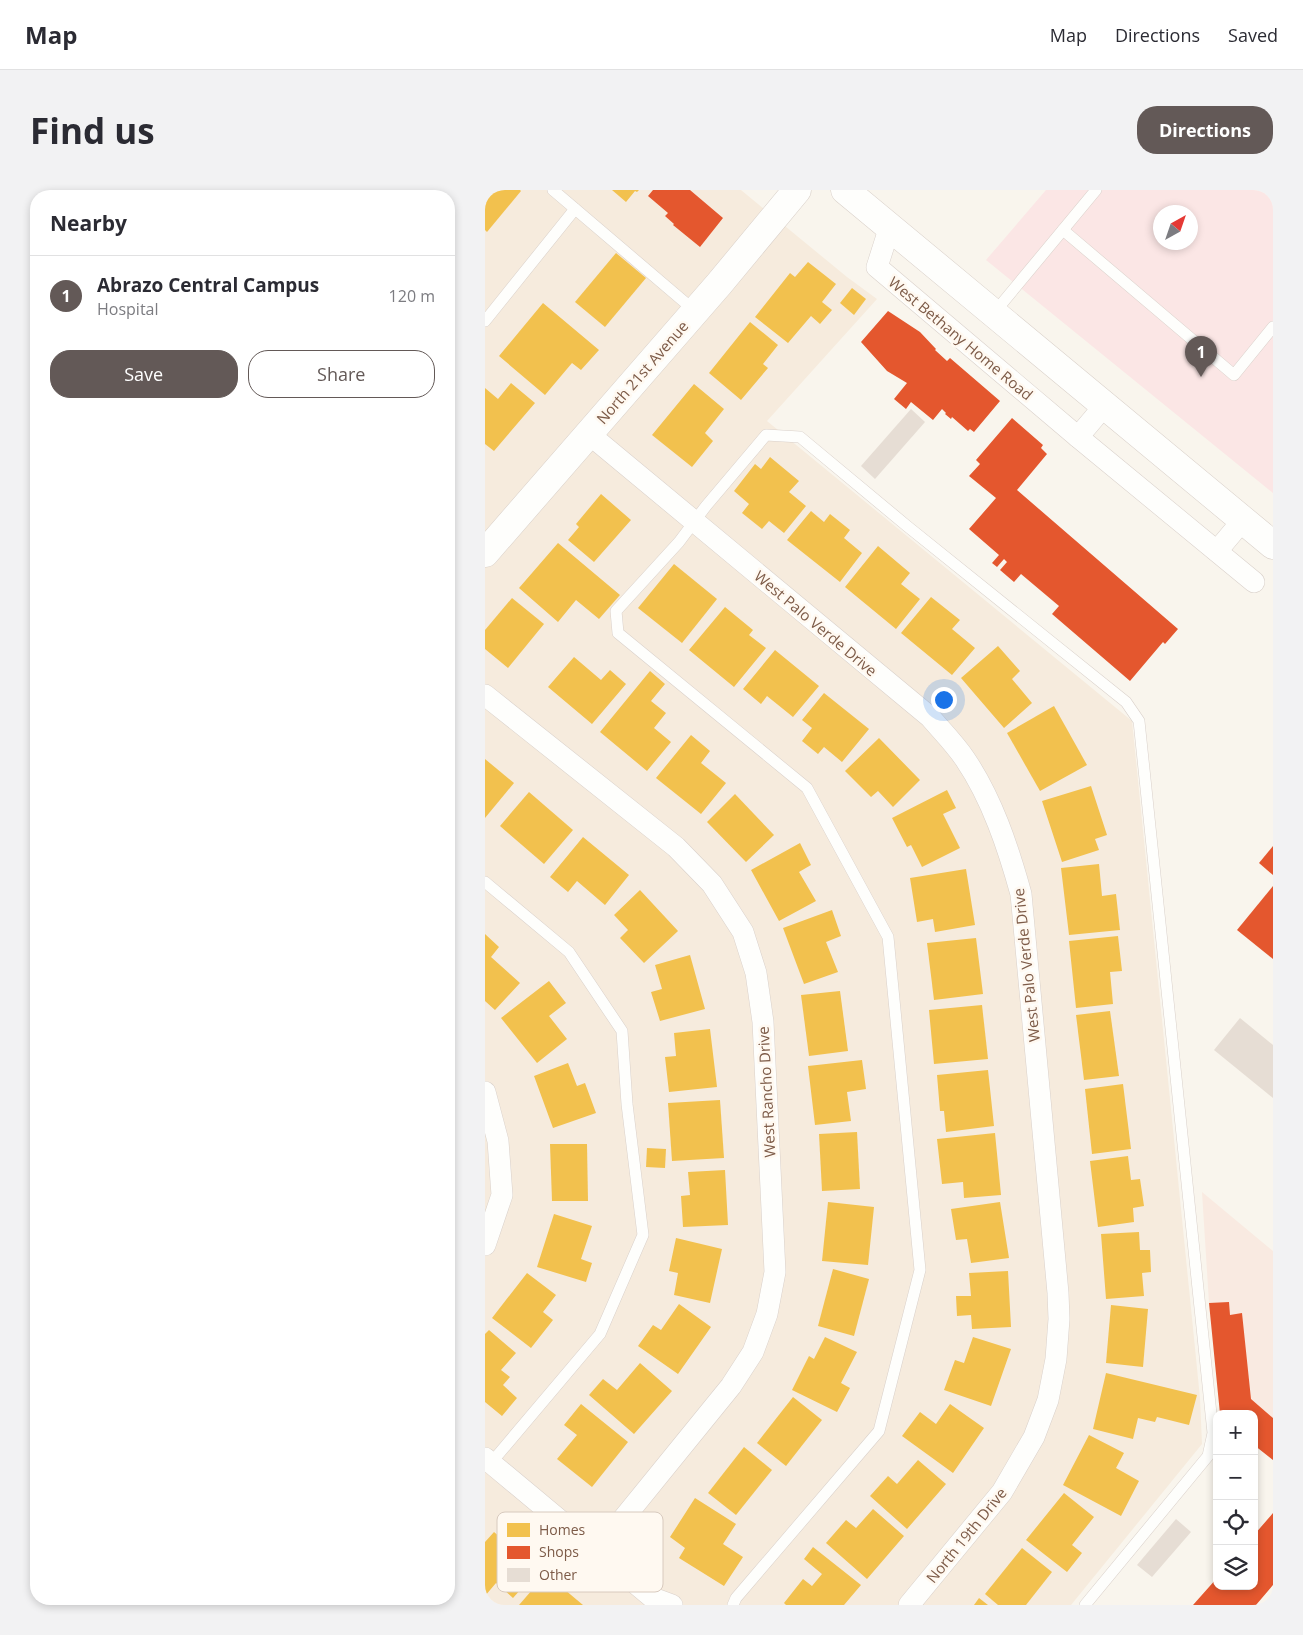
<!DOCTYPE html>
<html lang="en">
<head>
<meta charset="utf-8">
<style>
	body { margin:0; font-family:"Open Sans",sans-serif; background:#f2f2f3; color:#2b2b33 }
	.controls { position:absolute; right:15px; bottom:15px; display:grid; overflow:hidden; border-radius:10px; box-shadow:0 2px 8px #0003 }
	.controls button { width:45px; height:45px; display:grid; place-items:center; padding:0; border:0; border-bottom:1px solid #e1e1e2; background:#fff; color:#2b2b33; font:25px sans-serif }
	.compass { position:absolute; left:668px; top:15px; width:45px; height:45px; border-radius:50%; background:#fff; box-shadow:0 2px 8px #0003; rotate:40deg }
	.you { position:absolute; left:458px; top:509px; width:18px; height:18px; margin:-12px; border:4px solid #fff; border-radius:50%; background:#1a73e8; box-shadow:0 0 0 8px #1a73e833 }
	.badge { display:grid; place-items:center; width:32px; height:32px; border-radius:50%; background:#635957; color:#fff; font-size:16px; font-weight:700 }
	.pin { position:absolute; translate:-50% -41px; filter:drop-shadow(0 1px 2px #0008) }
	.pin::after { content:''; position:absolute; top:26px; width:18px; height:15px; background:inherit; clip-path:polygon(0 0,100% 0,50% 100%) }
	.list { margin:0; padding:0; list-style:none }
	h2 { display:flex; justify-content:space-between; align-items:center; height:65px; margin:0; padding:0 20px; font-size:21px }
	h2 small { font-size:16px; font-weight:400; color:#7c7c81 }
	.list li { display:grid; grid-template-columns:32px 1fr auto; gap:15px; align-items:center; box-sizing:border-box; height:80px; padding:0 20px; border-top:1px solid #e1e1e2 }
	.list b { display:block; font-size:19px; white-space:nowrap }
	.list p { margin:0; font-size:16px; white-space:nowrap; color:#7c7c81 }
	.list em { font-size:16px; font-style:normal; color:#7c7c81 }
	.actions { display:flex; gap:10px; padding:15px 20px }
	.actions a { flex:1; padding:11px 0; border:1px solid #635957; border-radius:20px; text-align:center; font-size:18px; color:#635957 }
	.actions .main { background:#635957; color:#fff }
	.icon { flex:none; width:28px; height:28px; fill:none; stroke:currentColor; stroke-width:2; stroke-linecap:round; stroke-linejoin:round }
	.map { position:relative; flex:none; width:788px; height:1415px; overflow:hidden; border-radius:20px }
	header { display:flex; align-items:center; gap:30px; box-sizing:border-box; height:70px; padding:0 25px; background:#fff; border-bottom:1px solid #e1e1e2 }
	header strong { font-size:24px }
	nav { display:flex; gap:28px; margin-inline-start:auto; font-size:18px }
	.intro { display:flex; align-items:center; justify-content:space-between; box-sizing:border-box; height:120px; padding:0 30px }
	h1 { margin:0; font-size:35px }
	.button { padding:12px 22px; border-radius:20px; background:#635957; color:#fff; font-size:18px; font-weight:700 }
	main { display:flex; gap:30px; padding:0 30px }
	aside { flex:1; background:#fff; border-radius:20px; box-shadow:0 2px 8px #0003 }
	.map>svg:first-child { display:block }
	.residential { fill:#f6ebdd }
	.commercial { fill:#f9eae1 }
	.medical { fill:#fbe6e5; fill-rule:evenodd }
	.homes { fill:#f2c14e }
	.shops { fill:#e4572e }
	.building { fill:#e6ddd4 }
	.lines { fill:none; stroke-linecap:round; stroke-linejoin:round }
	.lane-casing { stroke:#d9d0ca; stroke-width:12 }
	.street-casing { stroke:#d9d0ca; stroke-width:22 }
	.secondary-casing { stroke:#d9d0c9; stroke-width:29 }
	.lane { stroke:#fefefc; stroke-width:11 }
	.street { stroke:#fefefc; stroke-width:21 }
	.secondary { stroke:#fefefc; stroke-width:28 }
	.labels { text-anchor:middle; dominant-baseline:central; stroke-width:5; stroke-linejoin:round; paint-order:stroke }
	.street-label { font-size:15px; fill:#7d5b48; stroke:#fff9f1 }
	.key { fill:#fff9f1; stroke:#d8cabe; stroke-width:1 }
	.key-label { font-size:14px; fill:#7d5b48 }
</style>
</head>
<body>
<header>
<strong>Map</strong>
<nav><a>Map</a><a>Directions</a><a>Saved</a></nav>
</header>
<div class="intro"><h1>Find us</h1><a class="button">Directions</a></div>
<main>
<aside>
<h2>Nearby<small></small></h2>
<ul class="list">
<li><span class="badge">1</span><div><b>Abrazo Central Campus</b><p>Hospital</p></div><em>120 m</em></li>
</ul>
<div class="actions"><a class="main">Save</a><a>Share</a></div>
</aside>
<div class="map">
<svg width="788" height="1415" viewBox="0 0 788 1415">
	<rect width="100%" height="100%" fill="#f9f5ed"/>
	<!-- residential -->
	<path class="residential" d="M 0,0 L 256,0 L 362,87 L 392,109 L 282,231 L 647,531 L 715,1208 L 717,1254 L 586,1415 L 0,1415 Z"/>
	<!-- commercial -->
	<path class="commercial" d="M 717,1002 L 788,1061 L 788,1270 L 769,1255 L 769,1224 L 724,1113 Z"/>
	<!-- medical -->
	<path class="medical" d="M 561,0 L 788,0 L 788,303 L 501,70 ZM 676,22 L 706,22 L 706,52 L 676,52 Z"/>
	<!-- homes -->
	<g class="homes">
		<path d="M 0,0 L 35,0 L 36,1 L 2,42 L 0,40 Z"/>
		<path d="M 127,0 L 154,0 L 152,2 L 150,1 L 141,12 Z"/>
		<path d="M 131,63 L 161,88 L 120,137 L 90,112 Z"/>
		<path d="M 323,72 L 351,94 L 337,112 L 347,120 L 335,134 L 326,126 L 303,153 L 270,127 L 305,83 L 310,87 Z"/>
		<path d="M 367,98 L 381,109 L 369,125 L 355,113 Z"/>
		<path d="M 58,113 L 114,160 L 96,180 L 87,173 L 60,205 L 14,166 Z"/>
		<path d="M 265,132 L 293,155 L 278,174 L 283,178 L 256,210 L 224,183 Z"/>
		<path d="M 26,193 L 50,213 L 9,261 L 0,254 L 0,198 L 13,209 Z"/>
		<path d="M 209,194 L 239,219 L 220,243 L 228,251 L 207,277 L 167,245 Z"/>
		<path d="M 285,267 L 314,291 L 304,302 L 321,316 L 299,343 L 284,331 L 277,339 L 257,323 L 264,314 L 249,301 L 270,274 L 276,279 Z"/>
		<path d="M 116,304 L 146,330 L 109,372 L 83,350 L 94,337 L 91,334 Z"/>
		<path d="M 326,321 L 339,332 L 345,324 L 365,340 L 359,348 L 377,363 L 355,392 L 302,350 Z"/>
		<path d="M 73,353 L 135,405 L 114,429 L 91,410 L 73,432 L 34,398 Z"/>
		<path d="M 393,356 L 425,383 L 416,394 L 435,409 L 411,439 L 360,397 Z"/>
		<path d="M 189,374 L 232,409 L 197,453 L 153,418 Z"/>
		<path d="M 446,407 L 475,430 L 467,439 L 490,458 L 467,485 L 416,443 Z"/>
		<path d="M 27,408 L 59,434 L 23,478 L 0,459 L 0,440 Z"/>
		<path d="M 240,417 L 268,440 L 264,445 L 281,458 L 249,497 L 204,460 Z"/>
		<path d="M 513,456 L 535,481 L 527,489 L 547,513 L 519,538 L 476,488 Z"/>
		<path d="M 290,460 L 334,496 L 308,527 L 282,506 L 276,514 L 258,499 Z"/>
		<path d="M 89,467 L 116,490 L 125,480 L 141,494 L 107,534 L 63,497 Z"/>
		<path d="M 165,481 L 180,494 L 166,511 L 181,523 L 169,538 L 186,552 L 162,581 L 115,542 Z"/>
		<path d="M 339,503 L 384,539 L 357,572 L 339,557 L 333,564 L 317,551 L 327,538 L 317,530 Z"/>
		<path d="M 569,516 L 602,575 L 555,601 L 522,543 Z"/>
		<path d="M 206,545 L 225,561 L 216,573 L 241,593 L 216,624 L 171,588 Z"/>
		<path d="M 394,548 L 435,590 L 408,617 L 393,601 L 386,607 L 360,581 Z"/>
		<path d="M 0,569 L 29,593 L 0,628 Z"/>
		<path d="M 606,596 L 622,645 L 610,649 L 614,660 L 577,672 L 557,611 Z"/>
		<path d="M 462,600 L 471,618 L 458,624 L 475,658 L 437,677 L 426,655 L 422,657 L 407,628 Z"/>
		<path d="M 44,602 L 88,640 L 59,674 L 15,636 Z"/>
		<path d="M 250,604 L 289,645 L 261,672 L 222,632 Z"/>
		<path d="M 98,647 L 144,685 L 120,715 L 92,691 L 83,702 L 65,687 Z"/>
		<path d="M 315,653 L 326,675 L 314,682 L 331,711 L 294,731 L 266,680 Z"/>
		<path d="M 614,674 L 617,706 L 631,704 L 635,740 L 584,745 L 576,678 Z"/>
		<path d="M 481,679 L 490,735 L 450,742 L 448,729 L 432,732 L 425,688 Z"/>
		<path d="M 155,700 L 193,741 L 159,773 L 135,748 L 143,740 L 129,725 Z"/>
		<path d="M 347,720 L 356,746 L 341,752 L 353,782 L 319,794 L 298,738 Z"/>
		<path d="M 0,744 L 14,757 L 6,767 L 35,793 L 10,820 L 0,811 Z"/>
		<path d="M 633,746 L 637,781 L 625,782 L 628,814 L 591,818 L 584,751 Z"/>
		<path d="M 491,748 L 498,804 L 449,810 L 442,753 Z"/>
		<path d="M 205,765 L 220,819 L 175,831 L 166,802 L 177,799 L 170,775 Z"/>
		<path d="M 64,791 L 81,813 L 64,826 L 82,849 L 52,873 L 16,828 Z"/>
		<path d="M 355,801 L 363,861 L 324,866 L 316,805 Z"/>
		<path d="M 497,815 L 503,869 L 449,874 L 444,820 Z"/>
		<path d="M 625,821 L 634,886 L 599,890 L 591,825 Z"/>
		<path d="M 225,839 L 232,897 L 184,902 L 180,867 L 191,866 L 189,843 Z"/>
		<path d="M 377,870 L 381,899 L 362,902 L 366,931 L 330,935 L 323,876 Z"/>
		<path d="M 83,873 L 92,896 L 100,893 L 111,923 L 68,938 L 49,886 Z"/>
		<path d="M 503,880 L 509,936 L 461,942 L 459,921 L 455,921 L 452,885 Z"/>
		<path d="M 638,894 L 646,959 L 607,964 L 600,899 Z"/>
		<path d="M 235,910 L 239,968 L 187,971 L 183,913 Z"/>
		<path d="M 372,942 L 375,999 L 337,1001 L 334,944 Z"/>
		<path d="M 510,943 L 516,1005 L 479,1008 L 478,992 L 457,994 L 452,949 Z"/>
		<path d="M 65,954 L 102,954 L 103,1011 L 67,1011 Z"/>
		<path d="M 162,958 L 181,959 L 180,978 L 161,977 Z"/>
		<path d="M 643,966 L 646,990 L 655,989 L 659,1016 L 648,1018 L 649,1032 L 613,1037 L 605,971 Z"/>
		<path d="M 240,980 L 243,1035 L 198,1037 L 196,1006 L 205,1005 L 203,982 Z"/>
		<path d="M 343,1012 L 389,1017 L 383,1075 L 337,1071 Z"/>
		<path d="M 515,1012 L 524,1068 L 486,1073 L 482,1049 L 471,1050 L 466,1019 Z"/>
		<path d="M 69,1024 L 107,1036 L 96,1069 L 107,1073 L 101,1092 L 52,1077 Z"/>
		<path d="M 654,1042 L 655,1060 L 665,1060 L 666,1082 L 657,1083 L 659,1106 L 621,1109 L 616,1044 Z"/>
		<path d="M 191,1048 L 237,1059 L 225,1113 L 189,1105 L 193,1083 L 184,1081 Z"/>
		<path d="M 348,1079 L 384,1089 L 369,1146 L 333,1136 Z"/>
		<path d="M 523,1081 L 526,1137 L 487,1139 L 486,1125 L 472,1126 L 471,1106 L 486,1106 L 484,1083 Z"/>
		<path d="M 42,1083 L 71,1105 L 58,1122 L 68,1130 L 46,1158 L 7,1128 Z"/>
		<path d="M 194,1114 L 226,1137 L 193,1184 L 153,1156 L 168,1135 L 176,1140 Z"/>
		<path d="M 626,1115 L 663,1119 L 658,1177 L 621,1173 Z"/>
		<path d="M 4,1140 L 31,1163 L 16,1180 L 25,1187 L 18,1195 L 32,1208 L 17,1226 L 0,1212 L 0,1144 Z"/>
		<path d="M 340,1147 L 372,1162 L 356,1193 L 365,1198 L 352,1222 L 307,1200 L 324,1166 L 329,1169 Z"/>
		<path d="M 488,1147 L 526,1159 L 506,1216 L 459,1200 L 470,1170 L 479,1173 Z"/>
		<path d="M 155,1173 L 187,1201 L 149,1244 L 104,1205 L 118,1189 L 132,1200 Z"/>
		<path d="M 621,1183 L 712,1205 L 704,1235 L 672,1227 L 670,1232 L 653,1228 L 648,1249 L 608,1239 Z"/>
		<path d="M 308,1207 L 337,1230 L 301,1276 L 272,1253 Z"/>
		<path d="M 96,1214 L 143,1252 L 107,1297 L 72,1269 L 92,1245 L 79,1235 Z"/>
		<path d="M 465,1214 L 499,1238 L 468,1283 L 417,1246 L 435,1222 L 451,1234 Z"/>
		<path d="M 604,1245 L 639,1263 L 631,1278 L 654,1291 L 636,1326 L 578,1295 Z"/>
		<path d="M 259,1257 L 287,1280 L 251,1325 L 223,1303 Z"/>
		<path d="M 433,1270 L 461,1294 L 422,1339 L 385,1306 L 403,1286 L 412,1294 Z"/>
		<path d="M 579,1303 L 609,1327 L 587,1355 L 597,1363 L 582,1382 L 541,1350 Z"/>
		<path d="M 210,1308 L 251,1334 L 238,1354 L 258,1367 L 239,1396 L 194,1368 L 200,1358 L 185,1347 Z"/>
		<path d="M 388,1319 L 419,1346 L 382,1389 L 341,1353 L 361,1330 L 371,1338 Z"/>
		<path d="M 9,1342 L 53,1380 L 28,1408 L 11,1393 L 0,1406 L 0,1352 Z"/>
		<path d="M 328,1357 L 376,1395 L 359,1415 L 301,1415 L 299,1413 L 318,1389 L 327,1396 L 337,1384 L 319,1369 Z"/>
		<path d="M 537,1358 L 567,1382 L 541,1415 L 513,1415 L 500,1404 Z"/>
		<path d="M 61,1384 L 98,1415 L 34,1415 Z"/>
		<path d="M 494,1408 L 503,1415 L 489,1415 Z"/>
	</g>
	<!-- shops -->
	<g class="shops">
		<path d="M 168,0 L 205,0 L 238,28 L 215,57 L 188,35 L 189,34 L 180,26 L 183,23 L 163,6 Z"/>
		<path d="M 403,121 L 435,142 L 451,159 L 450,160 L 462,171 L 465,168 L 515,211 L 489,242 L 485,239 L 483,241 L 467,227 L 466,229 L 460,224 L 461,223 L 457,219 L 448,230 L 426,212 L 421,219 L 409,209 L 422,193 L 402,181 L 376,152 Z"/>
		<path d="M 527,228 L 558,255 L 556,258 L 562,264 L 532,300 L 693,439 L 680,454 L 678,452 L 645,491 L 567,424 L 574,416 L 536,384 L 529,392 L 515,380 L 522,372 L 519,369 L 512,377 L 507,373 L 514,365 L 484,339 L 511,308 L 484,286 L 495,274 L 491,270 Z"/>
		<path d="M 788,656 L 788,685 L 774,673 Z"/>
		<path d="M 788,696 L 788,769 L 752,740 Z"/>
		<path d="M 744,1112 L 745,1125 L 757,1123 L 766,1209 L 788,1228 L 788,1270 L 769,1255 L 769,1224 L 735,1224 L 724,1113 Z"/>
		<path d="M 788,1323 L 788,1395 L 771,1415 L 708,1415 L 732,1388 L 732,1396 L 769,1396 L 769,1345 Z"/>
	</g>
	<!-- building -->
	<g class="building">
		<path d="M 426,219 L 440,232 L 390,289 L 376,276 Z"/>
		<path d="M 755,828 L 788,855 L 788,908 L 729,860 Z"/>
		<path d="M 691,1329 L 706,1342 L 667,1387 L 652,1375 Z"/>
	</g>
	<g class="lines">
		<defs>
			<g id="lane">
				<path d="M 68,0 L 210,121"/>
				<path d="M 578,40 L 749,185 L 788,137"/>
				<path d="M 509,123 L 611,0"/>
				<path d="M 0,131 L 90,19"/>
				<path d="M 0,692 L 84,762 L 137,841 L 142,914 L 158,1045 L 115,1144 L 6,1273"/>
				<path d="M 248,1415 L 251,1408 L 394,1241 L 435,1080 L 403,747 L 322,598 L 133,443 L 131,421 L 194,352 L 221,316 L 281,245 L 315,247 L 422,336 L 641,512 L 654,531 L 728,1243 L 723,1266 L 600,1415"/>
			</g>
			<g id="street">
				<path d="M 405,36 L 392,77 L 593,247 L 769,392"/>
				<path d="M 104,244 L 445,527 C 456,540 470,554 480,569 C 507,609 523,657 536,704 L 573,1103 L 574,1129 L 571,1169 L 563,1210 L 549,1247 L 517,1302 L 424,1415"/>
				<path d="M 593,247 L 620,215"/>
				<path d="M 732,361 L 758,330"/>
				<path d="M 0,505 L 191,657 L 227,694 L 258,742 L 271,783 L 278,832 L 290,1082 L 282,1124 L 268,1162 L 246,1196 L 112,1361"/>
				<path d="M 0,902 L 13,951 L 17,1005 L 0,1055"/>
				<path d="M 0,1268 L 168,1408 L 187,1415"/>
			</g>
			<g id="secondary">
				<path d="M 360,0 L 788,355"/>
				<path d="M 0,363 L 234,94 L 312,0"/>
			</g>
		</defs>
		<!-- lane casing -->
		<use href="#lane" class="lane-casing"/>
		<!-- street casing -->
		<use href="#street" class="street-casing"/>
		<!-- secondary casing -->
		<use href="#secondary" class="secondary-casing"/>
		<!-- lane -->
		<use href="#lane" class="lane"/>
		<!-- street -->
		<use href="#street" class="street"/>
		<!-- secondary -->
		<use href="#secondary" class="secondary"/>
	</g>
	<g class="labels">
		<!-- street labels -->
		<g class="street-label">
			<text transform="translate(476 148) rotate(40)">West Bethany Home Road</text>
			<text transform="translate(157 182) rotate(-49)">North 21st Avenue</text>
			<text transform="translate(331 433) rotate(40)">West Palo Verde Drive</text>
			<text transform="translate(541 775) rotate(-96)">West Palo Verde Drive</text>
			<text transform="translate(281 902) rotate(-93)">West Rancho Drive</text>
			<text transform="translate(481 1345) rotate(-51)">North 19th Drive</text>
		</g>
	</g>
	<!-- legend -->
	<rect x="12" y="1322" width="166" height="80" rx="8" class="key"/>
	<rect x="22" y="1333" width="23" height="14" fill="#f2c14e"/>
	<rect x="22" y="1356" width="23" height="13" fill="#e4572e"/>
	<rect x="22" y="1378" width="23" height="14" fill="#e6ddd4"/>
	<g class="key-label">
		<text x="54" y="1345">Homes</text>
		<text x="54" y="1367">Shops</text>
		<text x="54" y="1390">Other</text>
	</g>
</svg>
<div class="controls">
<button>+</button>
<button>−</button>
<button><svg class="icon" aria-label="locate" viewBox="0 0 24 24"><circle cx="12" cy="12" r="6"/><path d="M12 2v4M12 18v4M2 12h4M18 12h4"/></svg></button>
<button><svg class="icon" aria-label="layers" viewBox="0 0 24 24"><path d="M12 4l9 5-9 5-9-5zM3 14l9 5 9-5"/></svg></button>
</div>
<svg class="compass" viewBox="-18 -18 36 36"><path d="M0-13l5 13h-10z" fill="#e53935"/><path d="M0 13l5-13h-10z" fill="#7c7c81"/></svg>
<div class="you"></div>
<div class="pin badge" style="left:716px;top:187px">1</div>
</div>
</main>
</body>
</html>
